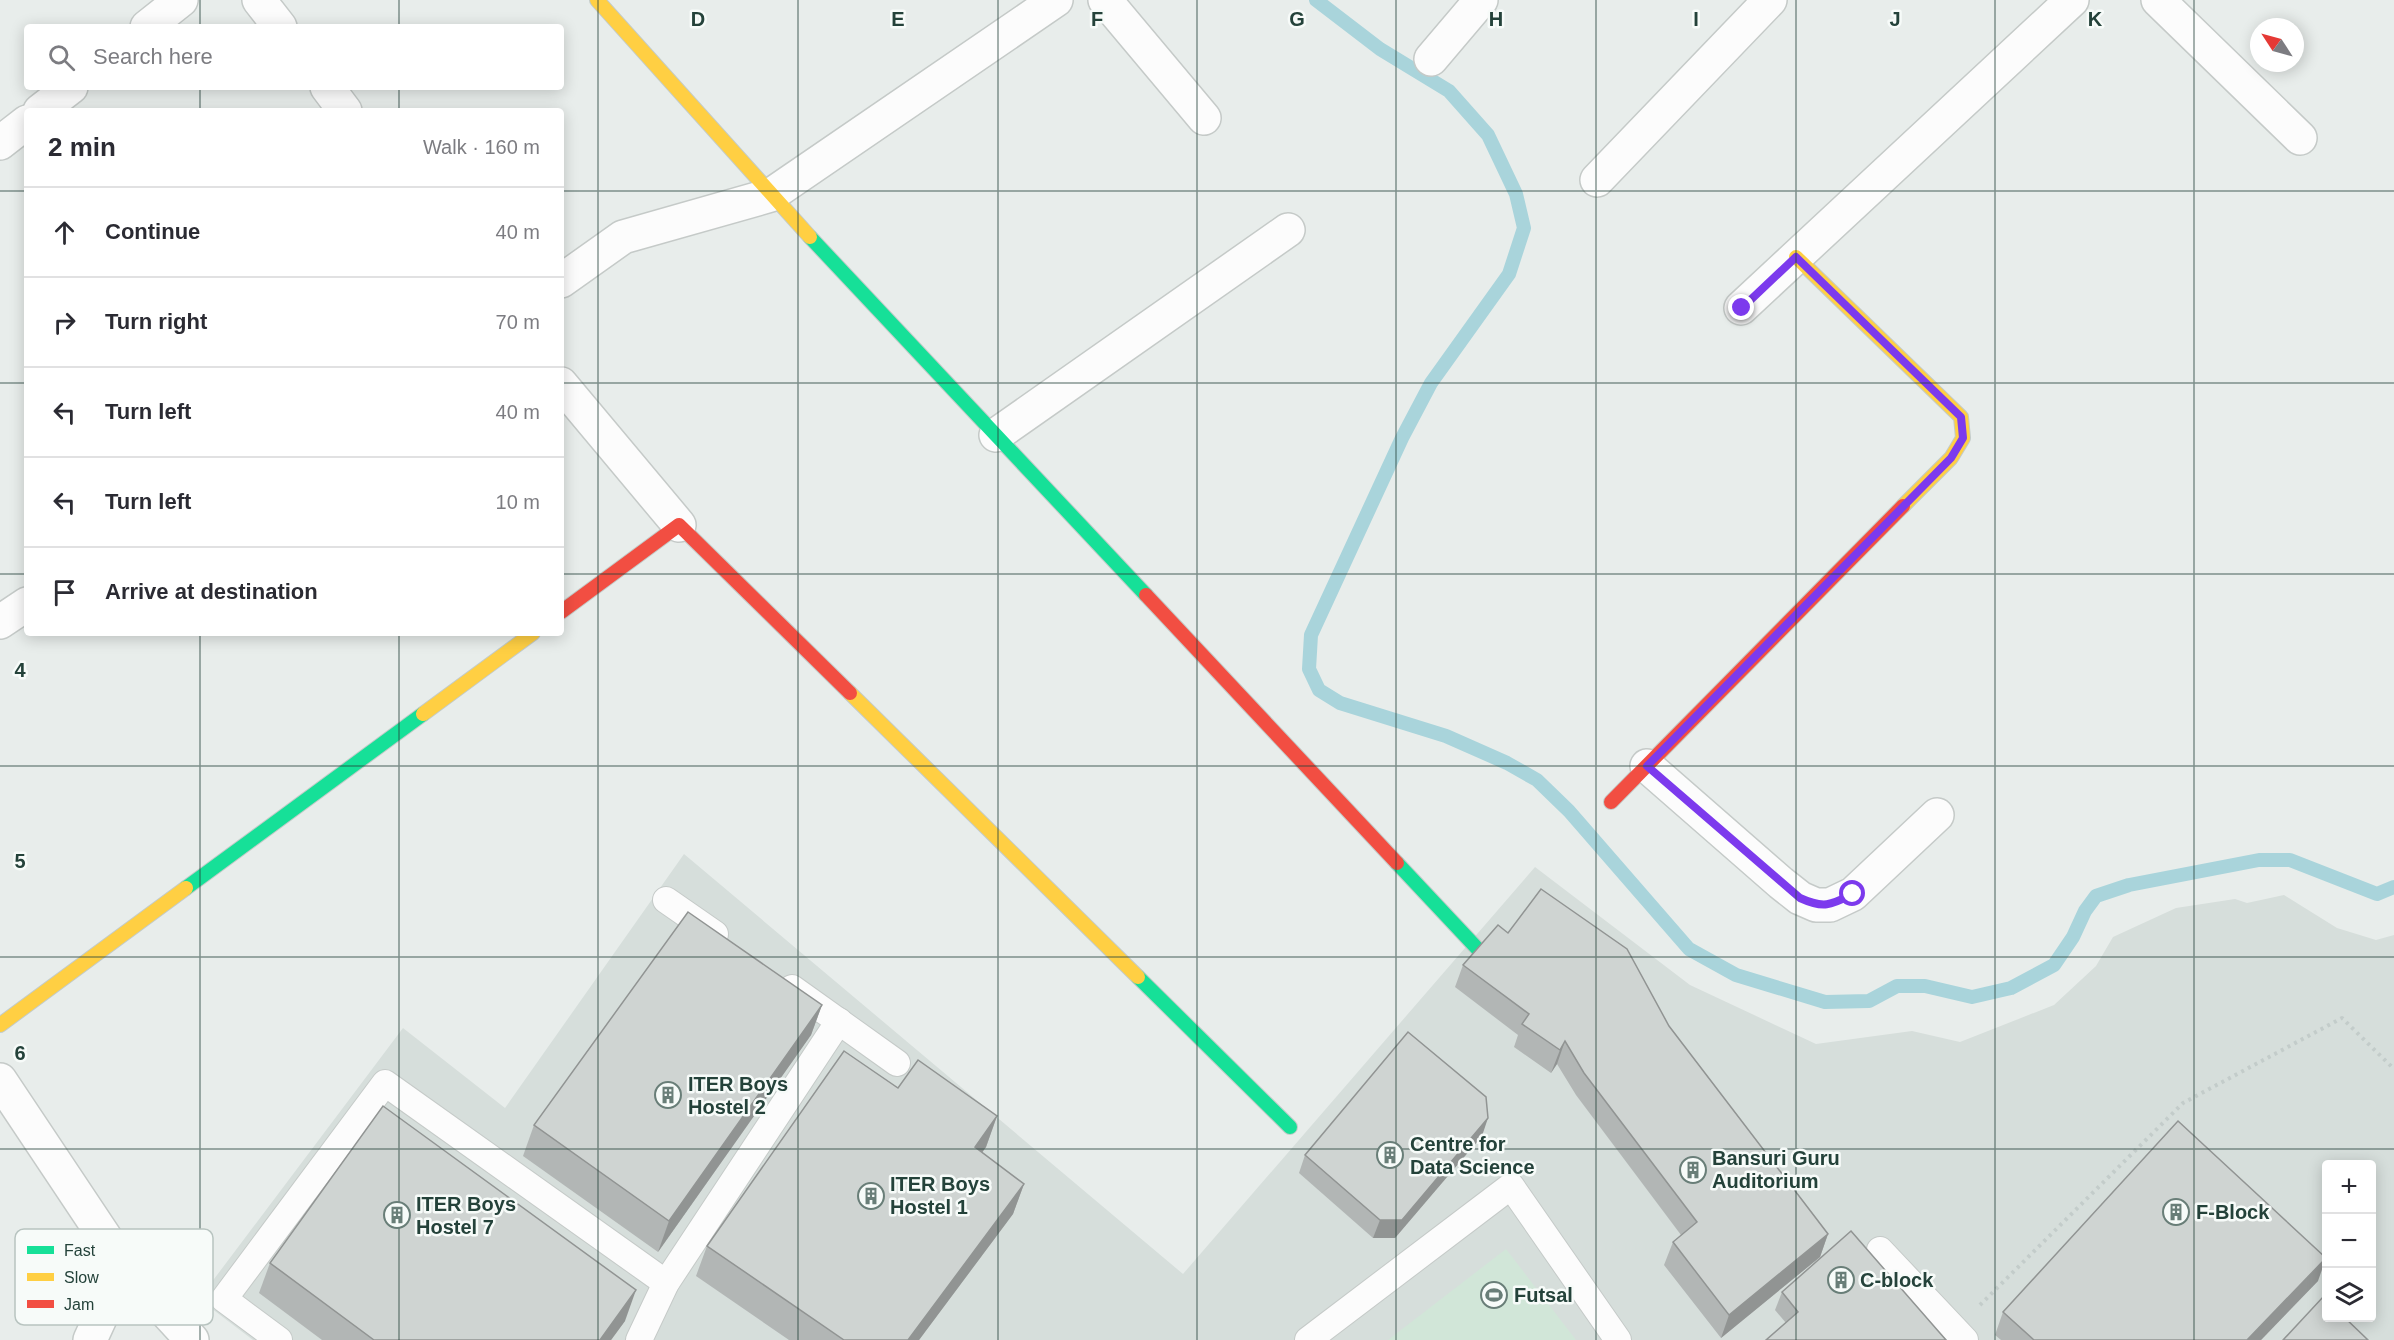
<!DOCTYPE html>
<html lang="en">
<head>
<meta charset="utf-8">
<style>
	body { margin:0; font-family:Helvetica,sans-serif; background:#f2f2f3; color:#2b2b33 }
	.controls { position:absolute; right:18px; bottom:18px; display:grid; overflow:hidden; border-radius:6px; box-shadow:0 3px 15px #0003 }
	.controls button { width:54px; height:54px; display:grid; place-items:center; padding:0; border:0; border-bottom:2px solid #e1e1e2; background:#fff; color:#2b2b33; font:30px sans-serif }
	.compass { position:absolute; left:2250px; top:18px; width:54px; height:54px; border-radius:50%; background:#fff; box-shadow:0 3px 15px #0003; rotate:306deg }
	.stop { position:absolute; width:18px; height:18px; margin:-14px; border:4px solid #7c3aed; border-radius:50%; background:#fff }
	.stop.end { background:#7c3aed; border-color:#fff; box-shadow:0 2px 6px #0008 }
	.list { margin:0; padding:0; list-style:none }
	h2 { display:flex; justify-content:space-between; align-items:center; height:78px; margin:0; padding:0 24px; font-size:26px }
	h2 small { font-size:20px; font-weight:400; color:#7c7c81 }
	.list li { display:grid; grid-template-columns:39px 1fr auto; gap:18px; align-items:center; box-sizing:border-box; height:90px; padding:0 24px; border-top:2px solid #e1e1e2 }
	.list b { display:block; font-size:22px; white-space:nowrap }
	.list em { font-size:20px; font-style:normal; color:#7c7c81 }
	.icon { flex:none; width:33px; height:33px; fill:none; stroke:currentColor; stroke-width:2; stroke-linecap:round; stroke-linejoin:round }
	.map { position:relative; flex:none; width:2394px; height:1340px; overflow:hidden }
	.search { position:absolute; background:#fff; box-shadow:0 3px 15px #0003; left:24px; top:24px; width:540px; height:66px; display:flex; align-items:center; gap:15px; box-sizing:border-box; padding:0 21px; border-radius:6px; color:#7c7c81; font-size:22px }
	.panel { position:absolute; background:#fff; box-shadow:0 3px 15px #0003; left:24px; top:108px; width:540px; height:528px; border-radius:6px }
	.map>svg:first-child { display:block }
	.built { fill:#d6dedb; fill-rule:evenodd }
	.green { fill:#d1e6d8 }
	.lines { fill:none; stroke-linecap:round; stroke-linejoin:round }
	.stream { stroke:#a9d4db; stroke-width:14 }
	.lane-casing { stroke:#c5cac8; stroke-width:28 }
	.street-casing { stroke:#c5cac8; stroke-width:36 }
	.fast-casing { stroke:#c3cbc8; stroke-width:16 }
	.slow-casing { stroke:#c3cbc8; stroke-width:16 }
	.jam-casing { stroke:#c3cbc8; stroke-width:16 }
	.path { stroke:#c3ccca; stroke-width:4; stroke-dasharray:3 4.5; stroke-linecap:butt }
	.lane { stroke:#fcfcfc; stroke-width:26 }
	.street { stroke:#fcfcfc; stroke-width:33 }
	.fast { stroke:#16e098; stroke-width:14 }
	.slow { stroke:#ffcf43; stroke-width:14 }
	.jam { stroke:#f24e42; stroke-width:14 }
	.wall { fill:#b2b6b5 }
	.shaded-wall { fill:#919493 }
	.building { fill:#cfd4d2; stroke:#919493; stroke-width:1.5 }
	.route { stroke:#7c3aed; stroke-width:8 }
	.grid { fill:none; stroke:#24423a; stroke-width:1.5; stroke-opacity:0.55 }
	.labels { text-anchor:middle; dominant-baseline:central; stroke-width:5; stroke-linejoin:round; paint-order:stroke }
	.poi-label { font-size:20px; font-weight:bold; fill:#24423a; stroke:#f7fbf9; text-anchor:start }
	.key { fill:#f7fbf9; stroke:#b8c4c0; stroke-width:1.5 }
	.key-label { font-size:16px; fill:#24423a }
	.grid-label { font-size:20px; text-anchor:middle; font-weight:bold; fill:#24423a; stroke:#f7fbf9; stroke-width:5; stroke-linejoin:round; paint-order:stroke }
</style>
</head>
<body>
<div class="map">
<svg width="2394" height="1340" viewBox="0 0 2394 1340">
	<rect width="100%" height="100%" fill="#e8edeb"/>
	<!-- built -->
	<path class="built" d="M 684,854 L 1183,1274 L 1535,867 L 1690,985 L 1816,1044 L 1912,1031 L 1960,1042 L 2054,1005 L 2096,966 L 2113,937 L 2176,908 L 2235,899 L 2247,903 L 2284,895 L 2337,928 L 2376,940 L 2394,935 L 2394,1340 L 253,1340 L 199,1299 L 403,1028 L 505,1108 ZM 2326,1164 L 2372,1164 L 2372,1318 L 2326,1318 Z"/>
	<!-- green -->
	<path class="green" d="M 1506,1249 L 1576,1340 L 1388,1340 Z"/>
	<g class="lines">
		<!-- stream -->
		<path class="stream" d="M 1316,0 L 1380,49 L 1449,91 L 1488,135 L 1516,194 L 1524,228 L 1509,274 L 1431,383 L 1402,438 L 1311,635 L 1309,669 L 1319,690 L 1340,703 L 1446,736 L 1507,763 L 1537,780 L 1569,811 L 1689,949 L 1736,975 L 1825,1002 L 1869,1001 L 1897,986 L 1925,986 L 1972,997 L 2011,988 L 2054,965 L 2073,937 L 2085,911 L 2096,896 L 2129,885 L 2259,860 L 2290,860 L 2377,894 L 2394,887"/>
		<defs>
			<g id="lane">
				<path d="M 666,900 L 715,934"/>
				<path d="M 792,988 L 897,1063"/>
				<path d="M 1880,1250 L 1965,1340"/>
				<path d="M 279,1340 L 224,1299 L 385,1083 L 666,1283"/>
				<path d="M 639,1340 L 666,1283 L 839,1021"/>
				<path d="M 1308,1340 L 1511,1186 L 1618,1340"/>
			</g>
			<g id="street">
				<path d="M 259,0 L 280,27"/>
				<path d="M 1105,0 L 1204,118"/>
				<path d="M 2158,0 L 2300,138"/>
				<path d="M 147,27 L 181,0"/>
				<path d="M 1431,59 L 1481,0"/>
				<path d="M 327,87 L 345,111"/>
				<path d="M 40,111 L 71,87"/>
				<path d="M 0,143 L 27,122"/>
				<path d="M 1597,180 L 1770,0"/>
				<path d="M 561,281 L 623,237 L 771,195 L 1056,0"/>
				<path d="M 1741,308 L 2072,0"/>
				<path d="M 561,384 L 679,525"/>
				<path d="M 996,435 L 1288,230"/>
				<path d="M 0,622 L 27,604"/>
				<path d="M 1647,766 L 1781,883 L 1800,898 L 1816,905 L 1830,905 L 1853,894 L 1937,815"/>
				<path d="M 0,1080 L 124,1266 L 90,1340"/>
				<path d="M 124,1266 L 192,1340"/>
			</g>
			<g id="fast">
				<path d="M 810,237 L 1146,595"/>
				<path d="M 1397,863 L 1488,960"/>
				<path d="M 186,888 L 423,714"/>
				<path d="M 1138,977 L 1290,1127"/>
			</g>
			<g id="slow">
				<path d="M 597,0 L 810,237"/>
				<path d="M 1796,257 L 1961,417 L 1963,438 L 1951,458 L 1903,506"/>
				<path d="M 850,693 L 1138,977"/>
				<path d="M 423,714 L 533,633"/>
				<path d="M 0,1025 L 186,888"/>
			</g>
			<g id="jam">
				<path d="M 1146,595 L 1397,863"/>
				<path d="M 561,612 L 679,525 L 850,693"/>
				<path d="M 1611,802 L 1903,506"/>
			</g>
		</defs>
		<!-- lane casing -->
		<use href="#lane" class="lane-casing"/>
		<!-- street casing -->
		<use href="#street" class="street-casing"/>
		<!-- fast casing -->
		<use href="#fast" class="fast-casing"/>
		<!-- slow casing -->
		<use href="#slow" class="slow-casing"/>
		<!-- jam casing -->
		<use href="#jam" class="jam-casing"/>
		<!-- path -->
		<path class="path" d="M 1980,1305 L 2183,1103 L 2342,1018 L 2394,1069"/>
		<!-- lane -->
		<use href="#lane" class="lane"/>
		<!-- street -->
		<use href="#street" class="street"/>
		<!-- fast -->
		<use href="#fast" class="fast"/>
		<!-- slow -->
		<use href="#slow" class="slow"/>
		<!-- jam -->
		<use href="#jam" class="jam"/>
	</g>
	<!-- wall -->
	<g class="wall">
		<path d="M 1508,933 L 1669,1026 L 1828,1234 L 1820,1257 L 1721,1338 L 1664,1265 L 1673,1242 L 1681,1235 L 1576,1095 L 1557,1064 L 1551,1073 L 1514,1047 L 1518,1035 L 1455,987 L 1463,965 Z"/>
		<path d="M 822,1005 L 811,1035 L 658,1252 L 523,1156 L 534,1125 Z"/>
		<path d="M 997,1116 L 986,1147 L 982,1152 L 1024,1184 L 1013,1214 L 919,1340 L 789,1340 L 696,1276 L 707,1246 Z"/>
		<path d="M 1482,1136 L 1395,1238 L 1373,1238 L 1299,1173 L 1305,1155 Z"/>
		<path d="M 270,1263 L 625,1321 L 611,1340 L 322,1340 L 259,1293 Z"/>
		<path d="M 2318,1281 L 2261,1340 L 2001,1340 L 1995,1335 L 2003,1312 Z"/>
		<path d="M 1782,1292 L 1946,1340 L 1786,1323 L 1775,1310 Z"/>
	</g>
	<!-- shaded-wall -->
	<g class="shaded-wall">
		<path d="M 822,1005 L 811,1035 L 658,1252 L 669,1221 Z"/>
		<path d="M 1565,1041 L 1557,1064 L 1551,1073 L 1560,1050 Z"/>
		<path d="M 997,1116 L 986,1147 L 964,1178 L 975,1147 Z"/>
		<path d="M 1488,1118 L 1482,1136 L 1395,1238 L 1373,1238 L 1380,1220 Z"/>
		<path d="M 1024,1184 L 1013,1214 L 919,1340 L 908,1340 Z"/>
		<path d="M 1828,1234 L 1820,1257 L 1721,1338 L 1729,1315 Z"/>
		<path d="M 2326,1258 L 2318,1281 L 2261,1340 L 2247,1340 Z"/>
		<path d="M 636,1290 L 625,1321 L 611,1340 L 600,1340 Z"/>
	</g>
	<!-- building -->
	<g class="building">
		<path d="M 1541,889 L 1627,949 L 1669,1026 L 1828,1234 L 1729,1315 L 1673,1242 L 1697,1222 L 1584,1073 L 1565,1041 L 1560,1050 L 1522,1024 L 1529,1014 L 1463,965 L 1498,925 L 1508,933 Z"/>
		<path d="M 688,912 L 822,1005 L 669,1221 L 534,1125 Z"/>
		<path d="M 1408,1032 L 1486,1097 L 1488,1118 L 1402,1220 L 1380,1220 L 1305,1155 Z"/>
		<path d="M 844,1051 L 898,1088 L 918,1060 L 997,1116 L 975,1147 L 1024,1184 L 908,1340 L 844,1340 L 707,1246 Z"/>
		<path d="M 383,1106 L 636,1290 L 600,1340 L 374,1340 L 270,1263 Z"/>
		<path d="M 2178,1121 L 2326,1258 L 2247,1340 L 2034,1340 L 2003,1312 Z"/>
		<path d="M 1851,1231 L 1946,1340 L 1766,1340 L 1798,1312 L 1782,1292 Z"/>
		<path d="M 2323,1297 L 2326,1300 L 2326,1317 L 2344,1317 L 2368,1340 L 2283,1340 Z"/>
	</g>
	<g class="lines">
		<!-- route -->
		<path class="route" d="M 1742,308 L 1796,257 L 1961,417 L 1963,438 L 1951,458 L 1647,766 L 1800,898 C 1824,909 1831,905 1853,894"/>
	</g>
	<!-- grid -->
	<path class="grid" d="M 200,0 L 200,27M 399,0 L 399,27M 598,0 L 598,1340M 798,0 L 798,1340M 998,0 L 998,1340M 1197,0 L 1197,1340M 1396,0 L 1396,1340M 1596,0 L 1596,1340M 1796,0 L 1796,1340M 1995,0 L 1995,1340M 2194,0 L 2194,1340M 200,87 L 200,111M 399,87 L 399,111M 0,191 L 27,191M 561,191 L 2394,191M 0,383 L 27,383M 561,383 L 2394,383M 0,574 L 27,574M 561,574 L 2394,574M 200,633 L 200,1340M 399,633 L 399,1340M 0,766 L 2394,766M 0,957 L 2394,957M 0,1149 L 2394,1149"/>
	<!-- icons -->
	<defs>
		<symbol id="building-ring" viewBox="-11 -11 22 22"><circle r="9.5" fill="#f7fbf9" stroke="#697e78" stroke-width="1.5"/><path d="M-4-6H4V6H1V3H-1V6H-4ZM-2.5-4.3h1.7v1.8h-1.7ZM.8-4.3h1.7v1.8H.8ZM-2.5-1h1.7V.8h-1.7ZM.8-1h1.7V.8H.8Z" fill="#697e78"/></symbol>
		<symbol id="stadium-ring" viewBox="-11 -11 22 22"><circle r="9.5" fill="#f7fbf9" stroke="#697e78" stroke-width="1.5"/><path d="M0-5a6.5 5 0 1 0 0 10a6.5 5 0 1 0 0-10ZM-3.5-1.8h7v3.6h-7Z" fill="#697e78"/></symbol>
	</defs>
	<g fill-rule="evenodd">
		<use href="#building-ring" x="653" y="1080" width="30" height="30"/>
		<use href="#building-ring" x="1375" y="1140" width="30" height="30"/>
		<use href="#building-ring" x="1678" y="1155" width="30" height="30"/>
		<use href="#building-ring" x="856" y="1181" width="30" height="30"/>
		<use href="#building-ring" x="2161" y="1197" width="30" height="30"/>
		<use href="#building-ring" x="382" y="1200" width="30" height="30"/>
		<use href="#building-ring" x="1826" y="1265" width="30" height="30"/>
		<use href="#stadium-ring" x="1479" y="1280" width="30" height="30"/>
	</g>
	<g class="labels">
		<!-- poi labels -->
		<g class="poi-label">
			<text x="688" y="1084">ITER Boys<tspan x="688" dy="23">Hostel 2</tspan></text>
			<text x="1410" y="1144">Centre for<tspan x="1410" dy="23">Data Science</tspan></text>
			<text x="1712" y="1158">Bansuri Guru<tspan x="1712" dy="23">Auditorium</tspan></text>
			<text x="890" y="1184">ITER Boys<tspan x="890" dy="23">Hostel 1</tspan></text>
			<text x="416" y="1204">ITER Boys<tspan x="416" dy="23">Hostel 7</tspan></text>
			<text x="2196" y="1212">F-Block</text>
			<text x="1860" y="1280">C-block</text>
			<text x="1514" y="1295">Futsal</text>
		</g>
	</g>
	<!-- legend -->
	<rect x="15" y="1229" width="198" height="96" rx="9" class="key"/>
	<rect x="27" y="1246" width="27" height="8" fill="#16e098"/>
	<rect x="27" y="1273" width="27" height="8" fill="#ffcf43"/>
	<rect x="27" y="1300" width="27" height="8" fill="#f24e42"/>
	<g class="key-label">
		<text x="64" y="1256">Fast</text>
		<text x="64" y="1283">Slow</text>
		<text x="64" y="1310">Jam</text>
	</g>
	<g class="grid-label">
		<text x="698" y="26">D</text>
		<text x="898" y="26">E</text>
		<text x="1097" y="26">F</text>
		<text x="1297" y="26">G</text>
		<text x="1496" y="26">H</text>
		<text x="1696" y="26">I</text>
		<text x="1895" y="26">J</text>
		<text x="2095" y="26">K</text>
		<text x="20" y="677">4</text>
		<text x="20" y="868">5</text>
		<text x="20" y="1060">6</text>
	</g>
</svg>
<div class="controls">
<button>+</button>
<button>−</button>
<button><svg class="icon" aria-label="layers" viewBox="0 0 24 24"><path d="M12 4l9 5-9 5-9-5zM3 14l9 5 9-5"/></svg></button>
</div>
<svg class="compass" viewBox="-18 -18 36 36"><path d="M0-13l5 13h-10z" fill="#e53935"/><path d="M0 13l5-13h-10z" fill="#7c7c81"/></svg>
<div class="stop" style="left:1853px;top:894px"></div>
<div class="stop end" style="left:1742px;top:308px"></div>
<div class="search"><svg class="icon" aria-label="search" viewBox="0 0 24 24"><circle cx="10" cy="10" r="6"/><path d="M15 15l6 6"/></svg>Search here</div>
<section class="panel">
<h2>2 min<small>Walk · 160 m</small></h2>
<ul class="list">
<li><svg class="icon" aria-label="ahead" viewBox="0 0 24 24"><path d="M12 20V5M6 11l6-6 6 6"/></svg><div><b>Continue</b></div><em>40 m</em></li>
<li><svg class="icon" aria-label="right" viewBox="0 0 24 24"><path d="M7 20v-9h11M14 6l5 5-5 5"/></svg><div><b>Turn right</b></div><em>70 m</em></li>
<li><svg class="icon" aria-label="left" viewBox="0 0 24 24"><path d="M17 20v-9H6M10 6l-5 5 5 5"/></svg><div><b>Turn left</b></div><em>40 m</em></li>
<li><svg class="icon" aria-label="left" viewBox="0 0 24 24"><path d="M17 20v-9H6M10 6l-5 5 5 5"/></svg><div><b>Turn left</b></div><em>10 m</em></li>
<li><svg class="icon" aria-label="arrive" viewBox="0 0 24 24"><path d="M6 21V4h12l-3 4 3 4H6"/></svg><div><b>Arrive at destination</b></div></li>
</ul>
</section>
</div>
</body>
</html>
